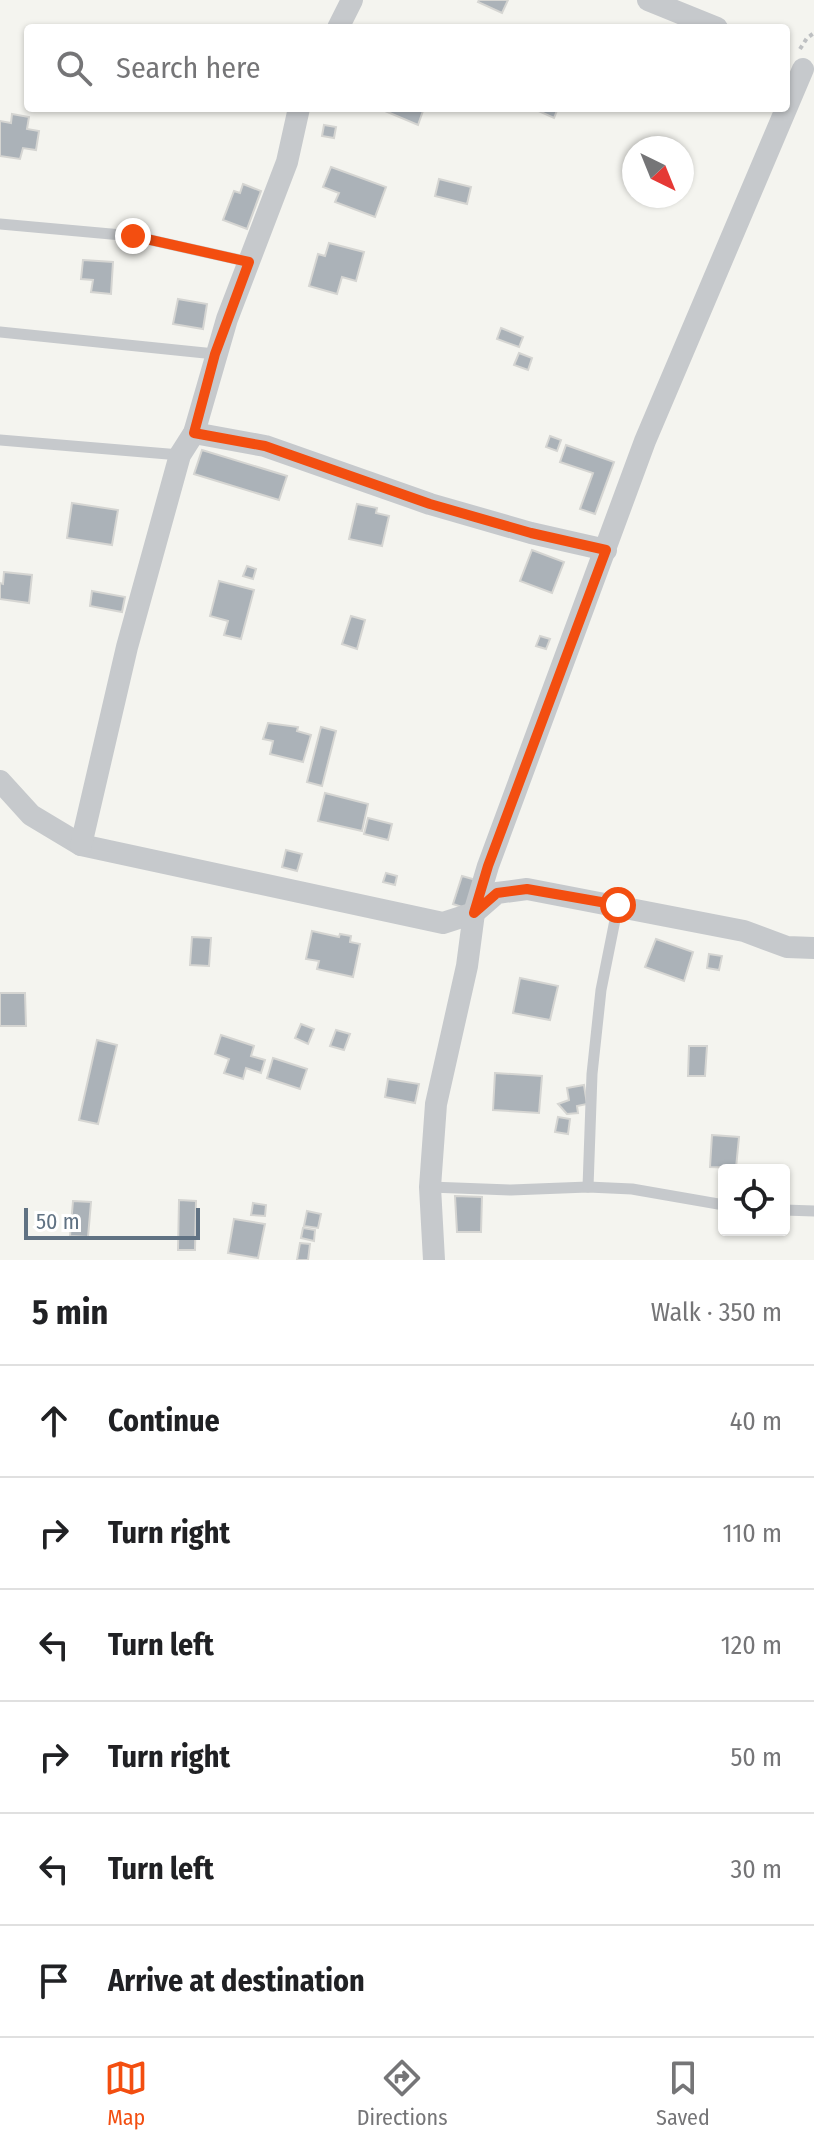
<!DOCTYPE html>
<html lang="en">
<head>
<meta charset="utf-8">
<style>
	body { margin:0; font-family:"Fira Sans Condensed",sans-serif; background:#f6f6f6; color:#202124 }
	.controls { position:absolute; right:24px; bottom:24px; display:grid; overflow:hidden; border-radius:8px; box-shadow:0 2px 6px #0004 }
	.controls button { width:72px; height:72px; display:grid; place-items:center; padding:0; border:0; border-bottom:2px solid #e0e0e0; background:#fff; color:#202124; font:40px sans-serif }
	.compass { position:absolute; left:622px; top:136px; width:72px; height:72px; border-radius:50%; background:#fff; box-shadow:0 2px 6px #0004; rotate:137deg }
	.scale { position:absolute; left:24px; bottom:20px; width:176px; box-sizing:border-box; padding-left:8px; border:4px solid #607283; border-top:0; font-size:22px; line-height:28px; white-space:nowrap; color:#607283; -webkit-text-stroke:6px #fff; paint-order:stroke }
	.stop { position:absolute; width:24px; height:24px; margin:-18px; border:6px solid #f34e10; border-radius:50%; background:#fff }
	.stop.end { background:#f34e10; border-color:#fff; box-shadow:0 2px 8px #0008 }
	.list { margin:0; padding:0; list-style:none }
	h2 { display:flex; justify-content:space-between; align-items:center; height:104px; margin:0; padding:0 32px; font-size:34px }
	h2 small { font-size:26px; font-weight:400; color:#757577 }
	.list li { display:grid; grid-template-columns:52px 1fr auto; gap:24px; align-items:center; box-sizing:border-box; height:112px; padding:0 32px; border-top:2px solid #e0e0e0 }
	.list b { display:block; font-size:30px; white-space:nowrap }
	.list em { font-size:26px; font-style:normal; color:#757577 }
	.icon { flex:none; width:44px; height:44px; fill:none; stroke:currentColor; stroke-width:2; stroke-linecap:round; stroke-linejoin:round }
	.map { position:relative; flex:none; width:814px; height:1260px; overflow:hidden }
	.search { position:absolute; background:#fff; box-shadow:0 2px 6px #0004; left:24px; right:24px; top:24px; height:88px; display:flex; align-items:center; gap:20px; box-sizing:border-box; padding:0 28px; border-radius:8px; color:#757577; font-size:30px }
	.sheet { height:776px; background:#fff }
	nav { display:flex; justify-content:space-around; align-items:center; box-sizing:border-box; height:112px; border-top:2px solid #e0e0e0; background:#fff; font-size:22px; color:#757577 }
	nav a { display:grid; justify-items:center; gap:4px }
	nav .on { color:#f34e10 }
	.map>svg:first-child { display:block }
	.building { fill:#abb2b8; stroke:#d5d5d2; stroke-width:2 }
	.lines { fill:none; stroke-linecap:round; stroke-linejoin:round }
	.path { stroke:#bec0c2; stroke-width:4; stroke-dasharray:4 4; stroke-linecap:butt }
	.service { stroke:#c6c9cc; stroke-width:11 }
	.minor { stroke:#c6c9cc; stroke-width:22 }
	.route { stroke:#f34e10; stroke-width:10 }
</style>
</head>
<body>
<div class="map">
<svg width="814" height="1260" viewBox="0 0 814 1260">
	<rect width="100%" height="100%" fill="#f4f4ef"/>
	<!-- building -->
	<g class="building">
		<path d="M 479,0 L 508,0 L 502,13 L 478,2 Z"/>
		<path d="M 378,108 L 424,108 L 418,125 Z"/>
		<path d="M 532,108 L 558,108 L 554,118 Z"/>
		<path d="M 12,114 L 29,117 L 27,129 L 39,131 L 36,150 L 23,148 L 20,159 L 0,156 L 0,121 L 11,123 Z"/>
		<path d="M 324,125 L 336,127 L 334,138 L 322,136 Z"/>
		<path d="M 331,167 L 386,187 L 375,217 L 335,202 L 339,193 L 323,187 Z"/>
		<path d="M 439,179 L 471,187 L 467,204 L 435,196 Z"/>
		<path d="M 243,184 L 261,191 L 247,229 L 223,220 L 234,191 L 240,193 Z"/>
		<path d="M 329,243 L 364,252 L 356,281 L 342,277 L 337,294 L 309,286 L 318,254 L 325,256 Z"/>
		<path d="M 83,260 L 113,262 L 111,294 L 91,292 L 93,280 L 81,279 Z"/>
		<path d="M 178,299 L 207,304 L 203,329 L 173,324 Z"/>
		<path d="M 501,328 L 523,337 L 519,347 L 497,339 Z"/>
		<path d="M 519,353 L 532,358 L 528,370 L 514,365 Z"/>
		<path d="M 550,436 L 561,440 L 557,451 L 546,447 Z"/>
		<path d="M 566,445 L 614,462 L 595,514 L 580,509 L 593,473 L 560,462 Z"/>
		<path d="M 202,450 L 287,476 L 279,500 L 194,474 Z"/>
		<path d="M 72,503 L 118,510 L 112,545 L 67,538 Z"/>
		<path d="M 357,504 L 377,508 L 376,513 L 389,516 L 382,546 L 349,539 Z"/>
		<path d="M 532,550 L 564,562 L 552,593 L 520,581 Z"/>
		<path d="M 247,566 L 256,569 L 253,579 L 243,576 Z"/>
		<path d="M 4,572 L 32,575 L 29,603 L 0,599 L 0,583 L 3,584 Z"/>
		<path d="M 219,581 L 254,590 L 241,639 L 224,635 L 228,621 L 210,616 Z"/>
		<path d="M 92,591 L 125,597 L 122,612 L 90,606 Z"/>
		<path d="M 351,616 L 365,620 L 357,649 L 342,644 Z"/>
		<path d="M 540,636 L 550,639 L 546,649 L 536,646 Z"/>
		<path d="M 268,723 L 298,727 L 297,731 L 311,735 L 303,762 L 270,754 L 273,741 L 263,739 Z"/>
		<path d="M 321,727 L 336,731 L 322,786 L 307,782 Z"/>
		<path d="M 325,793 L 368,804 L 362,831 L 318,821 Z"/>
		<path d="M 368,818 L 392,824 L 388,840 L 364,834 Z"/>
		<path d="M 286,850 L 302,854 L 297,871 L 282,867 Z"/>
		<path d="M 386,873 L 397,876 L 395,885 L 383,882 Z"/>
		<path d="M 462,876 L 476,880 L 468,909 L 453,904 Z"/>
		<path d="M 312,931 L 339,937 L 340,934 L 351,936 L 350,942 L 360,944 L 353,977 L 317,969 L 319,961 L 306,959 Z"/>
		<path d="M 192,937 L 211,938 L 209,966 L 190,965 Z"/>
		<path d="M 656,939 L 693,952 L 684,981 L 645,967 Z"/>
		<path d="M 709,954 L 722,956 L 719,970 L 707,968 Z"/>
		<path d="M 520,978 L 558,986 L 550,1020 L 513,1013 Z"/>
		<path d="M 0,993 L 25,993 L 26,1026 L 0,1026 Z"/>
		<path d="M 301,1024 L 314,1029 L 308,1044 L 295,1038 Z"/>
		<path d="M 336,1030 L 350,1034 L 344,1050 L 330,1046 Z"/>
		<path d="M 221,1035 L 254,1046 L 251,1056 L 265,1060 L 261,1073 L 246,1068 L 243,1079 L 224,1073 L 229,1059 L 215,1054 Z"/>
		<path d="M 97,1040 L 117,1045 L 98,1124 L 79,1120 Z"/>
		<path d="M 689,1046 L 707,1046 L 705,1076 L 688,1076 Z"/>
		<path d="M 273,1058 L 307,1069 L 300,1089 L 267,1078 Z"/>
		<path d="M 495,1073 L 542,1076 L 539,1113 L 493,1110 Z"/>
		<path d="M 388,1079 L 419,1084 L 415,1103 L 385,1097 Z"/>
		<path d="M 584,1085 L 587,1104 L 577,1106 L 578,1113 L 567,1114 L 558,1104 L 569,1100 L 567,1088 Z"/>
		<path d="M 558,1117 L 570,1119 L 568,1134 L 555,1132 Z"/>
		<path d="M 712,1135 L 739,1137 L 736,1168 L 710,1167 Z"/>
		<path d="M 455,1196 L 482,1197 L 481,1232 L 457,1232 Z"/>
		<path d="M 179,1200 L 196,1201 L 195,1250 L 178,1250 Z"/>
		<path d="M 73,1201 L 91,1202 L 88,1237 L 70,1236 Z"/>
		<path d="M 253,1203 L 266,1205 L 265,1216 L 251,1215 Z"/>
		<path d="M 307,1211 L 321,1214 L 318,1228 L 304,1226 Z"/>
		<path d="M 234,1219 L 265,1224 L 258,1258 L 228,1253 Z"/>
		<path d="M 303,1228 L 315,1230 L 314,1241 L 301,1238 Z"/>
		<path d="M 300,1243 L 310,1244 L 308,1260 L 297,1260 Z"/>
	</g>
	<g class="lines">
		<!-- path -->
		<path class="path" d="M 800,49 L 807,38 L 814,33"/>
		<!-- service -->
		<g class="service">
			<path d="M 0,224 L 133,236 L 249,262"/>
			<path d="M 0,332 L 215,354"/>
			<path d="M 0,440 L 180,455"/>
			<path d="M 430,1187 L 511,1190 L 588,1187 L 632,1189 L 724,1205"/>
			<path d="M 588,1187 L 592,1074 L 601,990 L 618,905"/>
			<path d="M 784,1210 L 814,1211"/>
		</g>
		<!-- minor -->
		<g class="minor">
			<path d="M 648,0 L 717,28"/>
			<path d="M 338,28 L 352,0"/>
			<path d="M 194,433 L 265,446 L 430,504 L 531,533 L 606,550"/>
			<path d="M 0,781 L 31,815 L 81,845 L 443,923 L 474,913 L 497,893 L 527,889 L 744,931 L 787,947 L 814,948"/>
			<path d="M 81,845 L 127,647 L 180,455 L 194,433 L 227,319 L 287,162 L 299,108"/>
			<path d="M 434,1260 L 430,1187 L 436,1104 L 467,966 L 474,913 L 488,866 L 645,441 L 803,69"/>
		</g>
	</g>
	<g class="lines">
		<!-- route -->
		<path class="route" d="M 133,236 L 249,262 L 215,354 L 194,433 L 265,446 L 430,504 L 531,533 L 606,550 L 488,866 L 474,913 L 497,893 L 527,889 L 618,905"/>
	</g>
</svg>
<div class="controls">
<button><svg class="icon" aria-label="locate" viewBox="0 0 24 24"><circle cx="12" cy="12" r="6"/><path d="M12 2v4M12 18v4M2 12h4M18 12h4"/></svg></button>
</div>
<svg class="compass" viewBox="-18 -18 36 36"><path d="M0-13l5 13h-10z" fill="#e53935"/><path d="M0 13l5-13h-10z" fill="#757577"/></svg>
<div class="scale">50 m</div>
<div class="stop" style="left:618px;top:905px"></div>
<div class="stop end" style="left:133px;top:236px"></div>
<div class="search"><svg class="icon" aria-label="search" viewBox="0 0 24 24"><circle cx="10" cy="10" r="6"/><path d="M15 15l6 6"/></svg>Search here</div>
</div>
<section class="sheet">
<h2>5 min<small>Walk · 350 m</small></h2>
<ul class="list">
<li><svg class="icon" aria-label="ahead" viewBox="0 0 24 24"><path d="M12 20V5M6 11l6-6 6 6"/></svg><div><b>Continue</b></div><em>40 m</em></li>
<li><svg class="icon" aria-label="right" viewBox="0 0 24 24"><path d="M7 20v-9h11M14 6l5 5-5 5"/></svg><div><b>Turn right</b></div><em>110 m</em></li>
<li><svg class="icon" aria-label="left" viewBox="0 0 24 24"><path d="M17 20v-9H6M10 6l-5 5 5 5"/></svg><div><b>Turn left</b></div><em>120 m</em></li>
<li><svg class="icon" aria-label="right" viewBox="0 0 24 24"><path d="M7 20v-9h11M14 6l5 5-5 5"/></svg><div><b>Turn right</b></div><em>50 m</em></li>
<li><svg class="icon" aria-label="left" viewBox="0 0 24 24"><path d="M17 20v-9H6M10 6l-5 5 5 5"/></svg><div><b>Turn left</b></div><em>30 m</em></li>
<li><svg class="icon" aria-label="arrive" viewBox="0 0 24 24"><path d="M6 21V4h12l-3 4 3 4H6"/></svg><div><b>Arrive at destination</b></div></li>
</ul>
</section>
<nav>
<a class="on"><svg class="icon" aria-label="map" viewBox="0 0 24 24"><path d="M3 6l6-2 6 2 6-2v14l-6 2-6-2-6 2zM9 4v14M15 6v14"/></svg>Map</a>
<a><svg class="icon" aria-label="directions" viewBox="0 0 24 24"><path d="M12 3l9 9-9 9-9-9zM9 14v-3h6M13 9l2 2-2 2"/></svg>Directions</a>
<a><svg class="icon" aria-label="saved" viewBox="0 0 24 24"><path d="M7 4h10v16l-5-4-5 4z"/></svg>Saved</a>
</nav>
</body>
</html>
